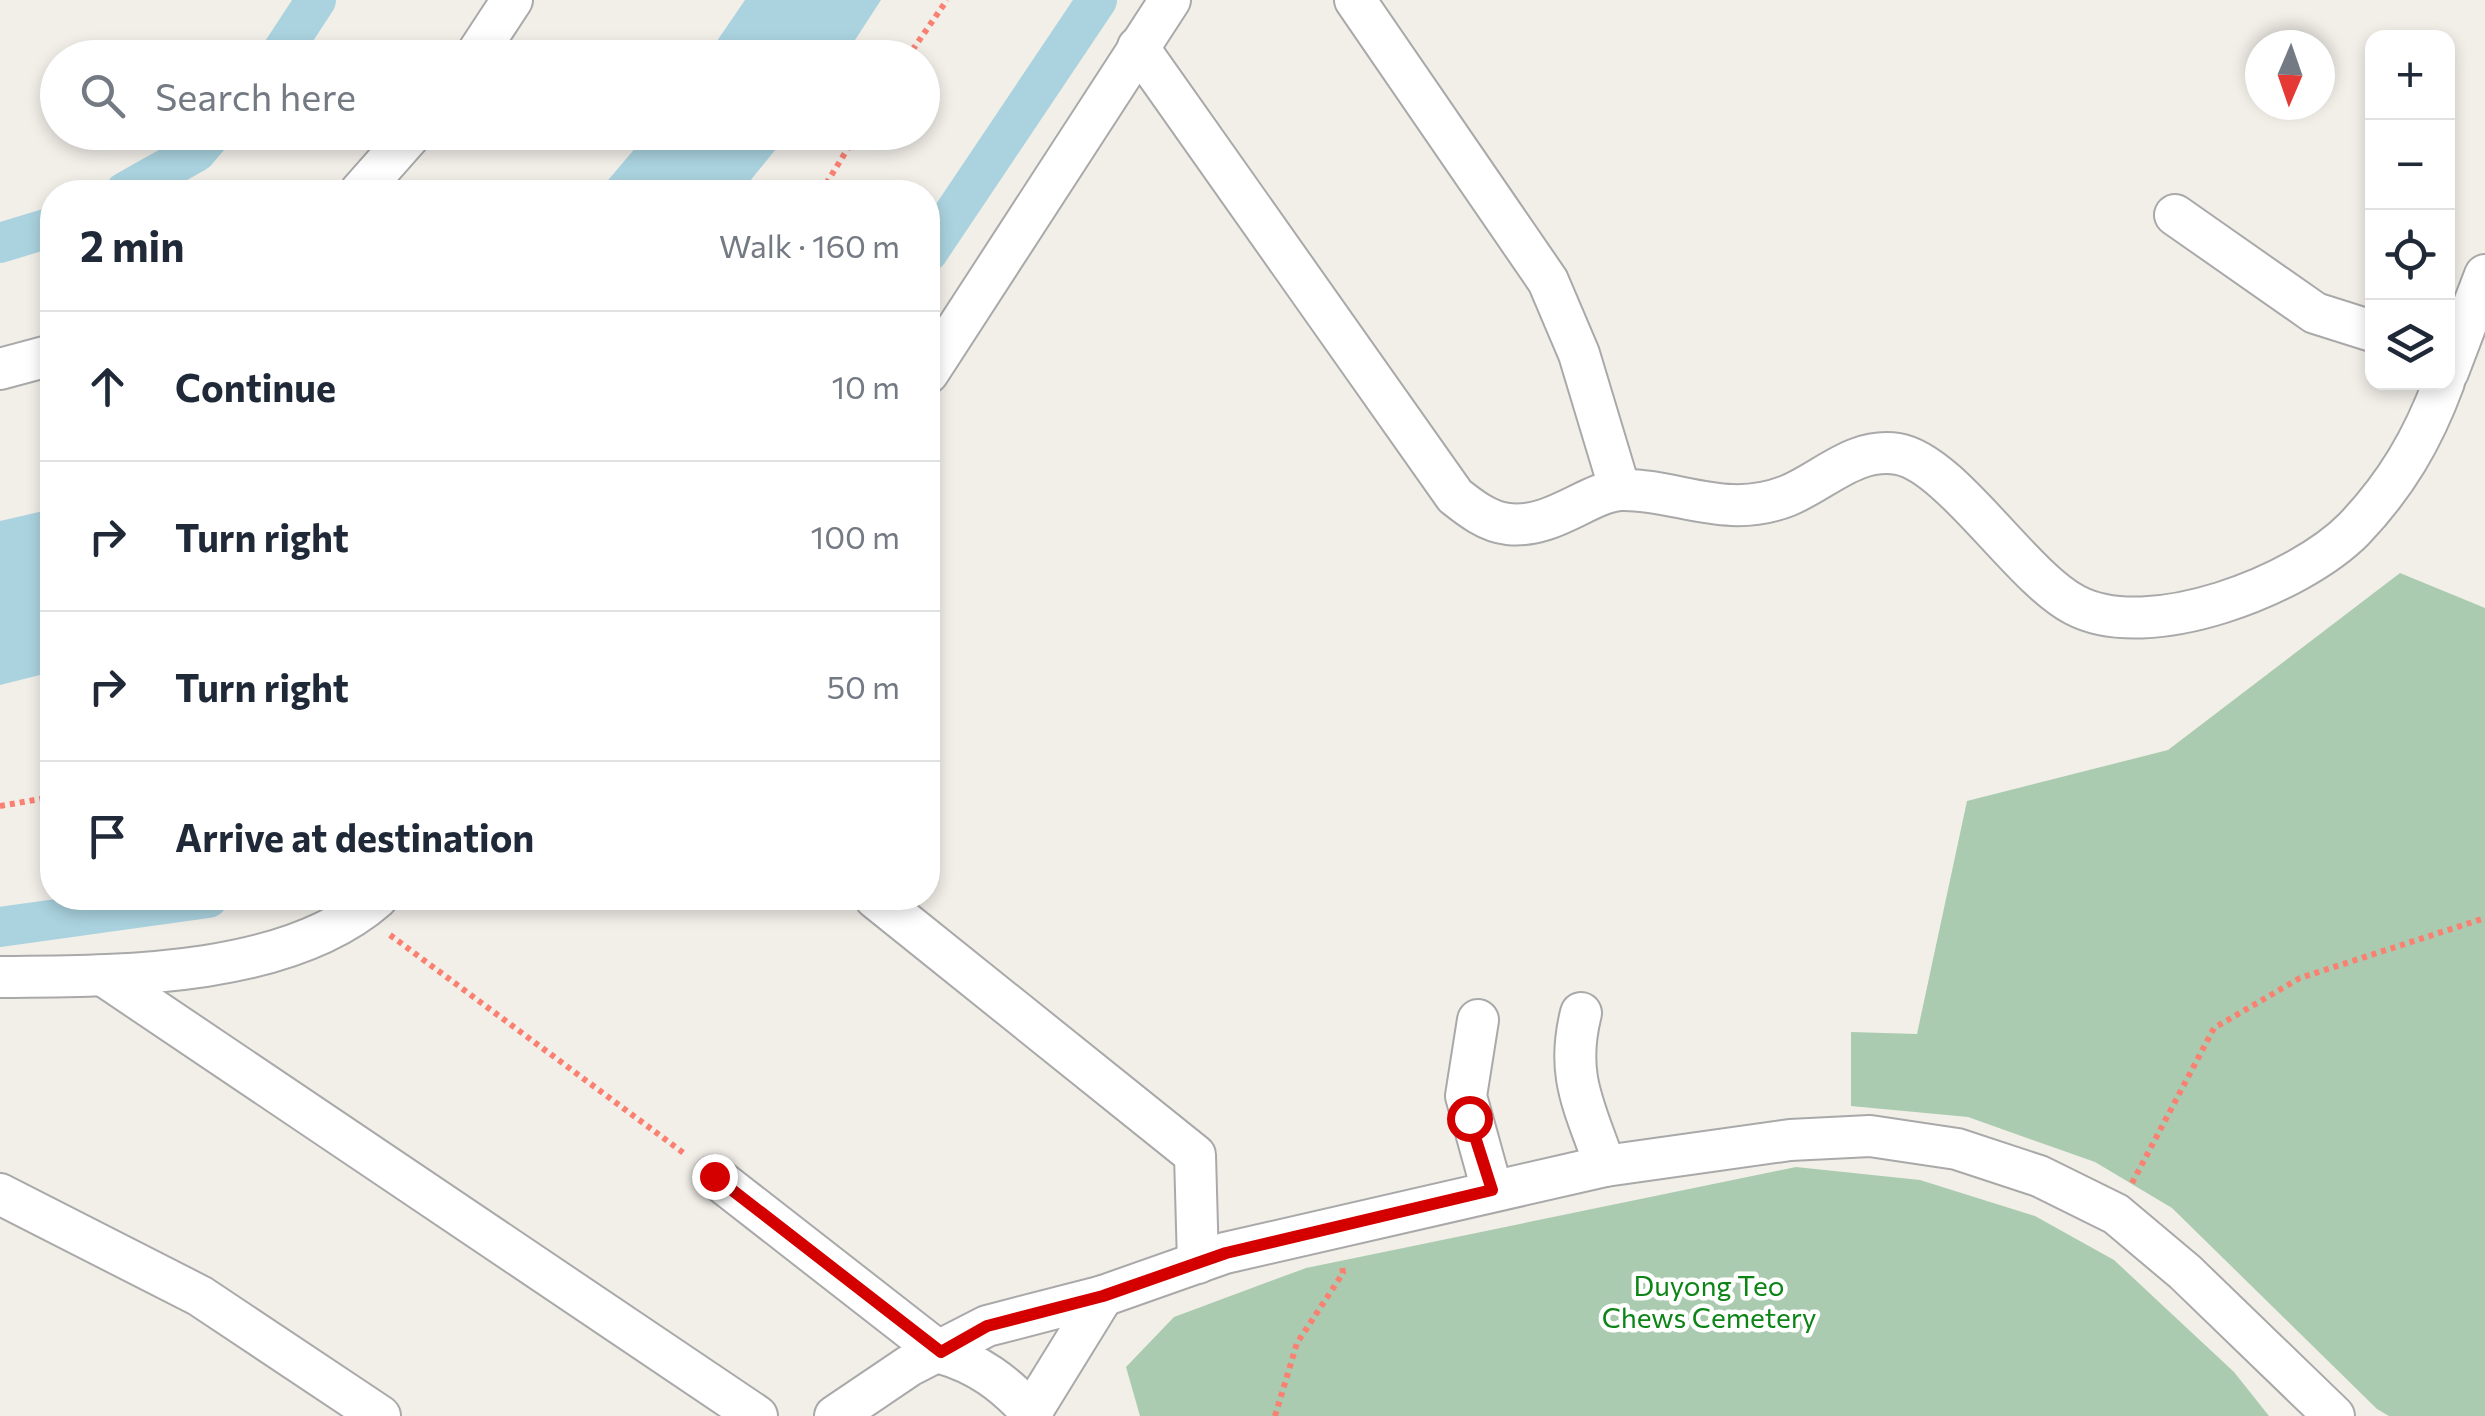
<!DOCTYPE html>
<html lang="en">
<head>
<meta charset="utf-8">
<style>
	body { margin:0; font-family:Commissioner,sans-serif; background:#f2f2f3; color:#1f2937 }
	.controls { position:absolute; right:30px; top:30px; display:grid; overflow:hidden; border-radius:20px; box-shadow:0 5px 15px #0003 }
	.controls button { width:90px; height:90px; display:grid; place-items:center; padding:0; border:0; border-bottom:2px solid #e0e1e3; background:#fff; color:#1f2937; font:50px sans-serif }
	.compass { position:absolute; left:2245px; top:30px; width:90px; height:90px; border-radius:50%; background:#fff; box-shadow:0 5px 15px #0003; rotate:182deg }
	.stop { position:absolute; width:30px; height:30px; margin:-22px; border:8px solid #d40000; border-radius:50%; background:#fff }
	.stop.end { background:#d40000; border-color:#fff; box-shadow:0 2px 10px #0008 }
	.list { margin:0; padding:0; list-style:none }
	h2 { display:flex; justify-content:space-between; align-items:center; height:130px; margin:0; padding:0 40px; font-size:42px }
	h2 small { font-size:32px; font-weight:400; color:#747a83 }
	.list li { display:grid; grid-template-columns:65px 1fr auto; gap:30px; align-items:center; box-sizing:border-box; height:150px; padding:0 40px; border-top:2px solid #e0e1e3 }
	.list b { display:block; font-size:38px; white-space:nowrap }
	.list em { font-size:32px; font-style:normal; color:#747a83 }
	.icon { flex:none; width:55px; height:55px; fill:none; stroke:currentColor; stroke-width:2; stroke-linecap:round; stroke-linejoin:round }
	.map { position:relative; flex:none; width:2485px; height:1416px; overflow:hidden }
	.search { position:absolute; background:#fff; box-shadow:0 5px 15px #0003; left:40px; top:40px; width:900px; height:110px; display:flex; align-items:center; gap:25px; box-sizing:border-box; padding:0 35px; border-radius:55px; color:#747a83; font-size:38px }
	.panel { position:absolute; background:#fff; box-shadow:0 5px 15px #0003; left:40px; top:180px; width:900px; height:730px; border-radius:40px }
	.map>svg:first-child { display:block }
	.cemetery { fill:#aacbaf }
	.water { fill:#aad3df }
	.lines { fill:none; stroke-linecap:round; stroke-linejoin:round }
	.canal { stroke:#aad3df; stroke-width:40 }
	.minor-casing { stroke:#a9a9a9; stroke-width:44 }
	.path { stroke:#fa8072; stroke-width:6; stroke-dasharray:5 5; stroke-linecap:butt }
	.minor { stroke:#fff; stroke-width:40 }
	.route { stroke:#d40000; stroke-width:12 }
	.labels { text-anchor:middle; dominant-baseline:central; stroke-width:9; stroke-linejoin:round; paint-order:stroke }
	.park-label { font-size:28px; fill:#0c8416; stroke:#fff }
</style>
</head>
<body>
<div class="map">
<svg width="2485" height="1416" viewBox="0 0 2485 1416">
	<rect width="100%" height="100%" fill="#f2efe9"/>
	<!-- cemetery -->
	<g class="cemetery">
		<path d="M 2400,573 L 2485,608 L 2485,1416 L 2389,1416 L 2377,1409 L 2172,1208 L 2095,1162 L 1968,1117 L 1851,1106 L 1851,1032 L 1917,1034 L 1967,801 L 2168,750 Z"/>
		<path d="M 1796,1167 L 1920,1180 L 2035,1216 L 2114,1260 L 2234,1372 L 2269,1416 L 1140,1416 L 1126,1367 L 1174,1317 L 1306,1268 Z"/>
	</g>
	<!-- water -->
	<g class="water">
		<path d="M 745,0 L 881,0 L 844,57 L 706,57 Z"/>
		<path d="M 648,133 L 648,132 L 789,133 L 741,192 L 598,192 Z"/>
		<path d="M 52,509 L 52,672 L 0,685 L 0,521 Z"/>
	</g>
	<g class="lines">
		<!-- canal -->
		<g class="canal">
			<path d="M 278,58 L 316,0"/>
			<path d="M 125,192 L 196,152 L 213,132"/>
			<path d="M 0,243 L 52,227"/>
			<path d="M 928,252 L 1097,0"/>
			<path d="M 0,927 L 208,898"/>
		</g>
		<defs>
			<g id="minor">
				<path d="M 1355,0 L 1548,281 L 1579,354 L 1620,490"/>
				<path d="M 1138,47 L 1455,496 C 1470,508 1488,522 1508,524 C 1554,529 1589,491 1622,490 C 1677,489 1725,520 1787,496 C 1824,481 1854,447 1898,454 C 1951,463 2021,577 2075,605 C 2149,644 2299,585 2354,529 C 2396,485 2423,439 2444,382"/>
				<path d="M 474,58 L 512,0"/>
				<path d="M 360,192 L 413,132"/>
				<path d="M 2175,215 L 2315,313 L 2372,331"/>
				<path d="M 0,369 L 52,355"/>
				<path d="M 2448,372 L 2485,275"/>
				<path d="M 928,373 L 1170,0"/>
				<path d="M 875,898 L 1195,1155 L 1198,1263"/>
				<path d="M 104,976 L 757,1416"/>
				<path d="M 0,977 C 115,976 286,978 377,898"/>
				<path d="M 1581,1013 C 1565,1076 1585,1107 1605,1166"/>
				<path d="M 1478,1020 L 1466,1096 L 1492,1190"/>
				<path d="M 714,1176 L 941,1353 C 979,1364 1004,1383 1031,1412"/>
				<path d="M 0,1194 L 200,1296 L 380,1416"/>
				<path d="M 835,1416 L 909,1366 L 987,1326 L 1103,1296 L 1225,1253 L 1605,1166 L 1790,1140 L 1870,1136 L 1957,1149 L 2039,1176 L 2116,1214 L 2185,1272 L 2334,1416"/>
				<path d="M 1029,1416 L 1103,1296"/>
			</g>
		</defs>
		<!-- minor casing -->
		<use href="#minor" class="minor-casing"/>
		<!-- path -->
		<g class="path">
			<path d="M 907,58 L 947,0"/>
			<path d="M 821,192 L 858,132"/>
			<path d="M 0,806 L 52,797"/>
			<path d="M 390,935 L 685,1154"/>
			<path d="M 2132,1183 L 2214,1028 L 2300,978 L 2485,918"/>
			<path d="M 1275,1416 L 1297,1343 L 1343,1273 L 1342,1266"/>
		</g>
		<!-- minor -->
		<use href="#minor" class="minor"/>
	</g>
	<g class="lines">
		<!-- route -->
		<path class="route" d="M 714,1176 L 941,1352 L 987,1326 L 1103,1296 L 1226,1253 L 1492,1190 L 1469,1118"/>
	</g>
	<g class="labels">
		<!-- park labels -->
		<g class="park-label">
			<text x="1709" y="1285">Duyong Teo<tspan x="1709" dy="32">Chews Cemetery</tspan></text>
		</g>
	</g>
</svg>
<div class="controls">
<button>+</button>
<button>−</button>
<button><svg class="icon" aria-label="locate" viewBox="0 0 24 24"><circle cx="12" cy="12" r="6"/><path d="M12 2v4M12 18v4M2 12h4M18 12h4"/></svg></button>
<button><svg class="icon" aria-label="layers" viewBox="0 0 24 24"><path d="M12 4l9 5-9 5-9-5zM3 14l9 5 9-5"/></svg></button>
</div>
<svg class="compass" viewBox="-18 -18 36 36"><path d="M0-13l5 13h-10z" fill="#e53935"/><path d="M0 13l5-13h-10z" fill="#747a83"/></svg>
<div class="stop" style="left:1469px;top:1118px"></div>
<div class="stop end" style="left:714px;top:1176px"></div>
<div class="search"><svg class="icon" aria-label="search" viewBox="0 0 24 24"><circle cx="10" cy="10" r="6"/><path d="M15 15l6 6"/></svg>Search here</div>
<section class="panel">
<h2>2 min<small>Walk · 160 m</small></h2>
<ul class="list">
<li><svg class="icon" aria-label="ahead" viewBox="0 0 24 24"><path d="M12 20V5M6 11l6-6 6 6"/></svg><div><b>Continue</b></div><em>10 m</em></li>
<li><svg class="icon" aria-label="right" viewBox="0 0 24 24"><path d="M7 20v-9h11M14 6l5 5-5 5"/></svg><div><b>Turn right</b></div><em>100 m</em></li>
<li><svg class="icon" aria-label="right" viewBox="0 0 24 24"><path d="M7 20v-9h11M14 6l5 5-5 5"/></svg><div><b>Turn right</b></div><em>50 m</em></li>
<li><svg class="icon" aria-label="arrive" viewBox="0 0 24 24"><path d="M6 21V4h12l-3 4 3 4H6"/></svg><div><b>Arrive at destination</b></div></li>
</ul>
</section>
</div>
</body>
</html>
